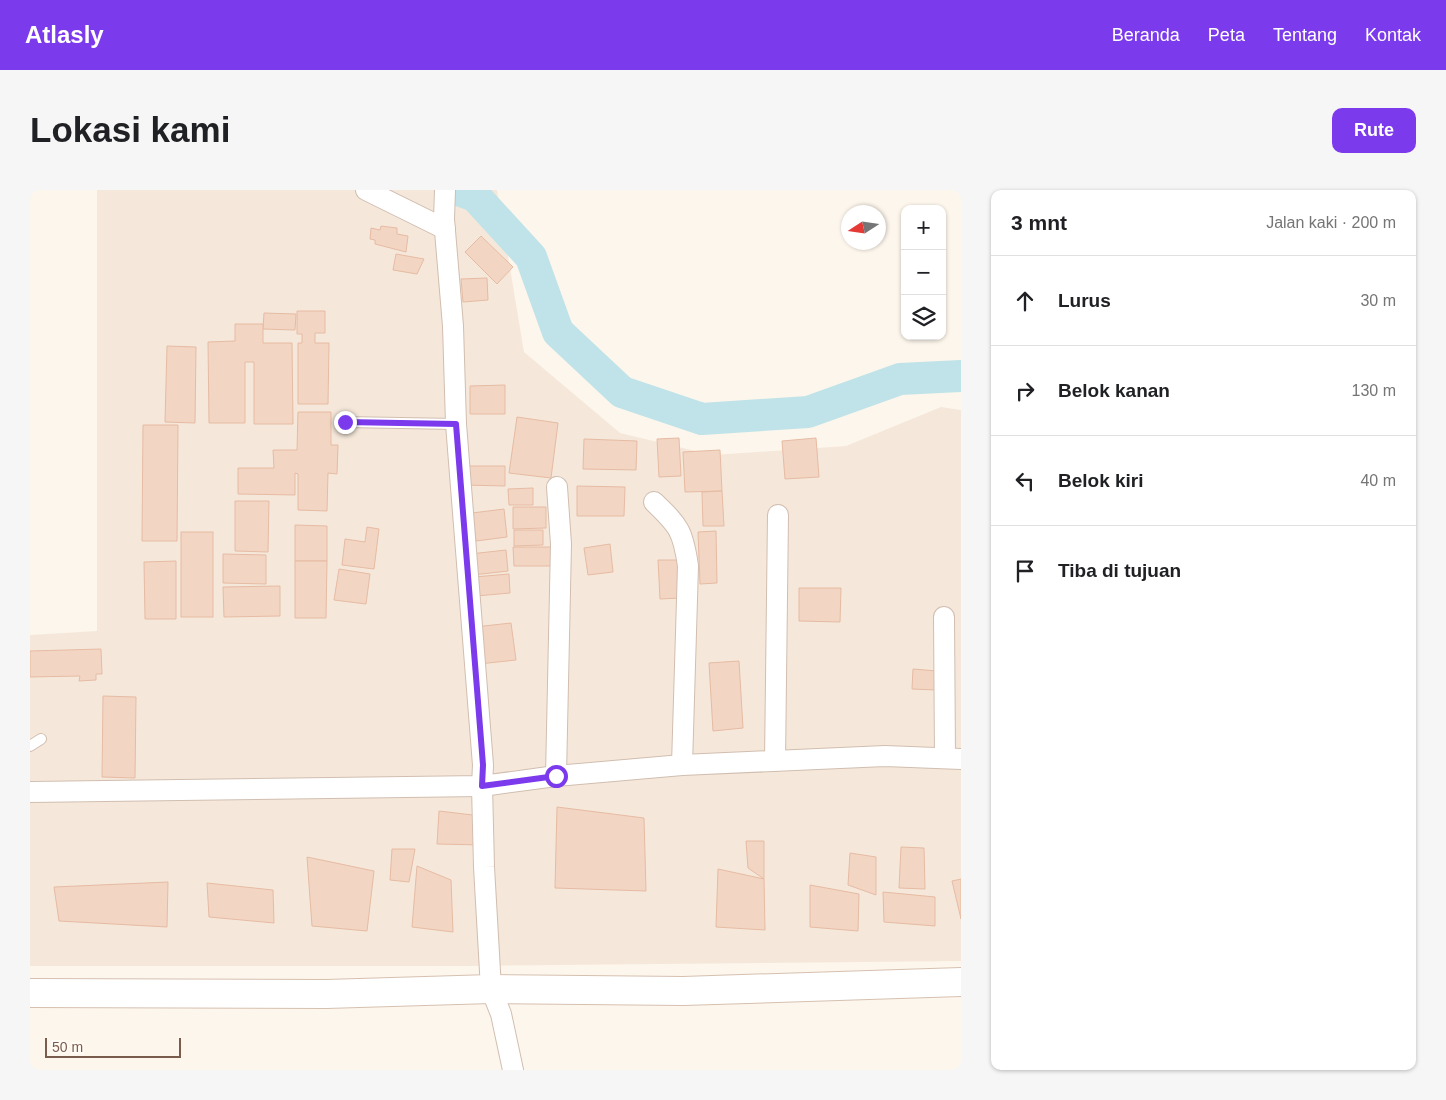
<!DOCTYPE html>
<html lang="id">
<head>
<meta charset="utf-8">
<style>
	body { margin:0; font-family:Helvetica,sans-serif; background:#f6f6f6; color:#202124 }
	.controls { position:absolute; right:15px; top:15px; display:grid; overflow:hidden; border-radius:10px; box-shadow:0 1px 4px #0004 }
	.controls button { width:45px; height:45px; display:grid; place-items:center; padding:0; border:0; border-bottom:1px solid #e0e0e0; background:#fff; color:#202124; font:25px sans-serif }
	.compass { position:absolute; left:811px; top:15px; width:45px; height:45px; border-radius:50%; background:#fff; box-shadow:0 1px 4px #0004; rotate:258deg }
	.scale { position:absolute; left:15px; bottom:12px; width:136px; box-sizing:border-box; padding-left:5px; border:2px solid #7a5c4d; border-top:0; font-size:14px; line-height:18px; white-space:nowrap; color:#7a5c4d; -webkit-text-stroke:4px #fffaf3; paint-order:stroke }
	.stop { position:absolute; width:15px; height:15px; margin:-11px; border:4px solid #7c3aed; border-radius:50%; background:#fff }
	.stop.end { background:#7c3aed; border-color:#fff; box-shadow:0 1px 5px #0008 }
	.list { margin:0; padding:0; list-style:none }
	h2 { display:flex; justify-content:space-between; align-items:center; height:65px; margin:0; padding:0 20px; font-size:21px }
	h2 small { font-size:16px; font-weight:400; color:#757577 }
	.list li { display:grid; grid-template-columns:32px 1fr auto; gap:15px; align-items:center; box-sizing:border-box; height:90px; padding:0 20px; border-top:1px solid #e0e0e0 }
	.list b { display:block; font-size:19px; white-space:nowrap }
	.list em { font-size:16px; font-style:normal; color:#757577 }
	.icon { flex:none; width:28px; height:28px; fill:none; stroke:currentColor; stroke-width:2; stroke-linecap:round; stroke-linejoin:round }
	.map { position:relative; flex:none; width:931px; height:880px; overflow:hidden; border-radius:10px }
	header { display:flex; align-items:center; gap:30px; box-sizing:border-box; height:70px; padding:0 25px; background:#7c3aed; color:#fff }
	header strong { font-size:24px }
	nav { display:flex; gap:28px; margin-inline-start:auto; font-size:18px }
	.intro { display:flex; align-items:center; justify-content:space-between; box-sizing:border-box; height:120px; padding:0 30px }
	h1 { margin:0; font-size:35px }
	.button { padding:12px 22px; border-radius:10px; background:#7c3aed; color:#fff; font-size:18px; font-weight:700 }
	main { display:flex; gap:30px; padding:0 30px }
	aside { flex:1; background:#fff; border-radius:10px; box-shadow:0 1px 4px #0004 }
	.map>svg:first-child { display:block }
	.residential { fill:#f5e8da }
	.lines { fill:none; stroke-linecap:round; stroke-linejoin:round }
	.river { stroke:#bfe3e8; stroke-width:32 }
	.building { fill:#f3d5c3; stroke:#e6bba3 }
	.service-casing { stroke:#d1beb0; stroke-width:12 }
	.minor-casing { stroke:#d1beb0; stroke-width:22 }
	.secondary-casing { stroke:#d6c0b0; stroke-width:30 }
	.service { stroke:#fff; stroke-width:10 }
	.minor { stroke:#fff; stroke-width:20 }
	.secondary { stroke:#fff; stroke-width:28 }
	.route { stroke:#7c3aed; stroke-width:6 }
</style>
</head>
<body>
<header>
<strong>Atlasly</strong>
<nav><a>Beranda</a><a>Peta</a><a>Tentang</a><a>Kontak</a></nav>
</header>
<div class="intro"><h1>Lokasi kami</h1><a class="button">Rute</a></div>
<main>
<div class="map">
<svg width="931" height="880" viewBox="0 0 931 880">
	<rect width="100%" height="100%" fill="#fdf6ec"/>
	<!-- residential -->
	<path class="residential" d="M 67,0 L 467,0 L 494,162 L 590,243 L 682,265 L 816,256 L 911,217 L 931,220 L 931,771 L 437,776 L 0,776 L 0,445 L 67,441 Z"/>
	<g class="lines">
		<!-- river -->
		<path class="river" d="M 428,0 L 445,6 L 501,67 L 528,142 L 592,202 L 672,229 L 778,222 L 870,189 L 931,186"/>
	</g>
	<!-- building -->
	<g class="building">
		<path d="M 351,36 L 367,38 L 367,44 L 378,46 L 376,62 L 345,54 L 345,50 L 340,49 L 341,38 L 350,40 Z"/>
		<path d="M 451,46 L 483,77 L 467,94 L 435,62 Z"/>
		<path d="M 366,64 L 394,69 L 387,84 L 363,80 Z"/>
		<path d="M 457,88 L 458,110 L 433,112 L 431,89 Z"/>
		<path d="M 267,121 L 295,121 L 295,143 L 285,143 L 285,153 L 299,153 L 298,214 L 268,214 L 268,153 L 272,153 L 272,144 L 267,144 Z"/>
		<path d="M 234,123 L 266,124 L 265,140 L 233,139 Z"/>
		<path d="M 205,134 L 233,134 L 233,153 L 262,153 L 263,234 L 224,234 L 224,172 L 215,172 L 215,233 L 179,233 L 178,152 L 205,151 Z"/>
		<path d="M 137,156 L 166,157 L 165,233 L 135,232 Z"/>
		<path d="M 475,195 L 475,224 L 440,224 L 440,196 Z"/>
		<path d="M 268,222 L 301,222 L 301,255 L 308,255 L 307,284 L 298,283 L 297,321 L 268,320 L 268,284 L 265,283 L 265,305 L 208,304 L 208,278 L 244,278 L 243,260 L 267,260 Z"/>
		<path d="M 487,227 L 528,233 L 521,288 L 479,283 Z"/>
		<path d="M 113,235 L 148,235 L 147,351 L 112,351 Z"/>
		<path d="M 649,248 L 651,286 L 629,287 L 627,249 Z"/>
		<path d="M 786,248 L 789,287 L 755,289 L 752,251 Z"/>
		<path d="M 554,249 L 607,251 L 606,280 L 553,279 Z"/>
		<path d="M 690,260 L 692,301 L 655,302 L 653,262 Z"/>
		<path d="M 434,276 L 475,276 L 475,296 L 434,295 Z"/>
		<path d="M 547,296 L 595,297 L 594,326 L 547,326 Z"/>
		<path d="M 503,298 L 503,315 L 479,315 L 478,299 Z"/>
		<path d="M 692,301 L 694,336 L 673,336 L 672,302 Z"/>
		<path d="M 205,311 L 239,311 L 238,362 L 205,361 Z"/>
		<path d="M 483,317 L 516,317 L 516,338 L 483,339 Z"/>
		<path d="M 474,319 L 477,347 L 446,351 L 442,323 Z"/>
		<path d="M 265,335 L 297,336 L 297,371 L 265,371 Z"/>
		<path d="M 337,337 L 349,339 L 344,379 L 312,375 L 315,349 L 335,352 Z"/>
		<path d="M 484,340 L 513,340 L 513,355 L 484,356 Z"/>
		<path d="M 686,341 L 687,393 L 670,394 L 668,342 Z"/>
		<rect x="151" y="342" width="32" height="85"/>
		<path d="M 580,354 L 583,382 L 558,385 L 554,358 Z"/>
		<path d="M 483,357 L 522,357 L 522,376 L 484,376 Z"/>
		<path d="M 476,360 L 478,381 L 443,385 L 440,364 Z"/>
		<path d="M 193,364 L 236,365 L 236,394 L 193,393 Z"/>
		<path d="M 628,370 L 650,370 L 651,408 L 630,409 Z"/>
		<path d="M 146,371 L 146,429 L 115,429 L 114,372 Z"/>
		<path d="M 265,371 L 297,371 L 296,428 L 265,428 Z"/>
		<path d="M 309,379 L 340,384 L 336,414 L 304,410 Z"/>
		<path d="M 479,384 L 480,403 L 446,406 L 444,387 Z"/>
		<path d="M 250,396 L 250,426 L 194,427 L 193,397 Z"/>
		<path d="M 769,398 L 811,398 L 810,432 L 769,431 Z"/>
		<path d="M 481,433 L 486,470 L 449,474 L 445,437 Z"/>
		<path d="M 71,459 L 72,484 L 66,484 L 66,490 L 49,491 L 50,486 L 0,487 L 0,461 Z"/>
		<path d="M 709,471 L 713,538 L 683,541 L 679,473 Z"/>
		<path d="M 883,479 L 907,481 L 906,500 L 882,499 Z"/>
		<path d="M 73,506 L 106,507 L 105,588 L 72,587 Z"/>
		<path d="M 527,617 L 614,628 L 616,701 L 525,698 Z"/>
		<path d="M 409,621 L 451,626 L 453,655 L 407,654 Z"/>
		<path d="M 716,651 L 734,651 L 734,689 L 718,678 Z"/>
		<path d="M 871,657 L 894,658 L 895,699 L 869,698 Z"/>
		<path d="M 362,659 L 385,659 L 379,692 L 360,690 Z"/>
		<path d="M 820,663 L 846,667 L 846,705 L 818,695 Z"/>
		<path d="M 277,667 L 344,681 L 337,741 L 282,736 Z"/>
		<path d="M 387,676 L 421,690 L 423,742 L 382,737 Z"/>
		<path d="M 688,679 L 734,689 L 735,740 L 686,737 Z"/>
		<path d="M 931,689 L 931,729 L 922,691 Z"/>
		<path d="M 138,692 L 137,737 L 29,731 L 24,697 Z"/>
		<path d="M 177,693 L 243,700 L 244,733 L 179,727 Z"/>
		<path d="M 780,695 L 829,704 L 828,741 L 780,737 Z"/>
		<path d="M 853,702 L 905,707 L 905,736 L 854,732 Z"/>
	</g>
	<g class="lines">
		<defs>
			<g id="service">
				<path d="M 315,232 L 426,234"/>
				<path d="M 0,556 L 11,549"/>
			</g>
			<g id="minor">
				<path d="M 336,0 L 415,39"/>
				<path d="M 415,0 L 414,29 L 423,136 L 426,234 L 453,575 L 452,596 L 454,677 L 461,799 L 471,824 L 483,880"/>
				<path d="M 624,312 C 649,336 653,341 658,376 L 652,575"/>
				<path d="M 914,427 L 915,568"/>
				<path d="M 745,571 L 748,325"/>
				<path d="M 526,586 L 531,354 L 527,297"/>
				<path d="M 0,602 L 452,596 L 526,586 L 652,575 L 855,566 L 931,569"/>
			</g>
			<path id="secondary" d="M 0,803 L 296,804 L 461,799 L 653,801 L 931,792"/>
		</defs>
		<!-- service casing -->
		<use href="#service" class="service-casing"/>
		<!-- minor casing -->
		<use href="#minor" class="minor-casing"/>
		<!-- secondary casing -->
		<use href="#secondary" class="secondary-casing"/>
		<!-- service -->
		<use href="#service" class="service"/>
		<!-- minor -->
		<use href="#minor" class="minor"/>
		<!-- secondary -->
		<use href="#secondary" class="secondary"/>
	</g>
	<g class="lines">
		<!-- route -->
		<path class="route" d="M 315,232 L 426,234 L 453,575 L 452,596 L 526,586"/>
	</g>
</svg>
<div class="controls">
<button>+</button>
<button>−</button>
<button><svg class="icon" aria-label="layers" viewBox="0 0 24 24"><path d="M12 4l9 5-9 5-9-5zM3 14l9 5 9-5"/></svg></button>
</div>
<svg class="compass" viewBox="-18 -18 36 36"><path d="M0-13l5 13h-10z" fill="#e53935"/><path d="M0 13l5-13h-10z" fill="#757577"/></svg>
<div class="scale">50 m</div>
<div class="stop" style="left:526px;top:586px"></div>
<div class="stop end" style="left:315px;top:232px"></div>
</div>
<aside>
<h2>3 mnt<small>Jalan kaki · 200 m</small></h2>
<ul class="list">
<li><svg class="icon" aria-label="ahead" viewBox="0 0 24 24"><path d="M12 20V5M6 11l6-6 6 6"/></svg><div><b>Lurus</b></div><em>30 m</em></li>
<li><svg class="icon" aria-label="right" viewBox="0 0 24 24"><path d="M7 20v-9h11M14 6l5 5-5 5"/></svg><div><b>Belok kanan</b></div><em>130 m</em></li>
<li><svg class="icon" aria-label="left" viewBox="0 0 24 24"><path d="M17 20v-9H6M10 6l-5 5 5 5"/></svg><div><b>Belok kiri</b></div><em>40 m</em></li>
<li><svg class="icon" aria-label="arrive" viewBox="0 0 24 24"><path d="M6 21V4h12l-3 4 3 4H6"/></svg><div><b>Tiba di tujuan</b></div></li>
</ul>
</aside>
</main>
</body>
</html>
